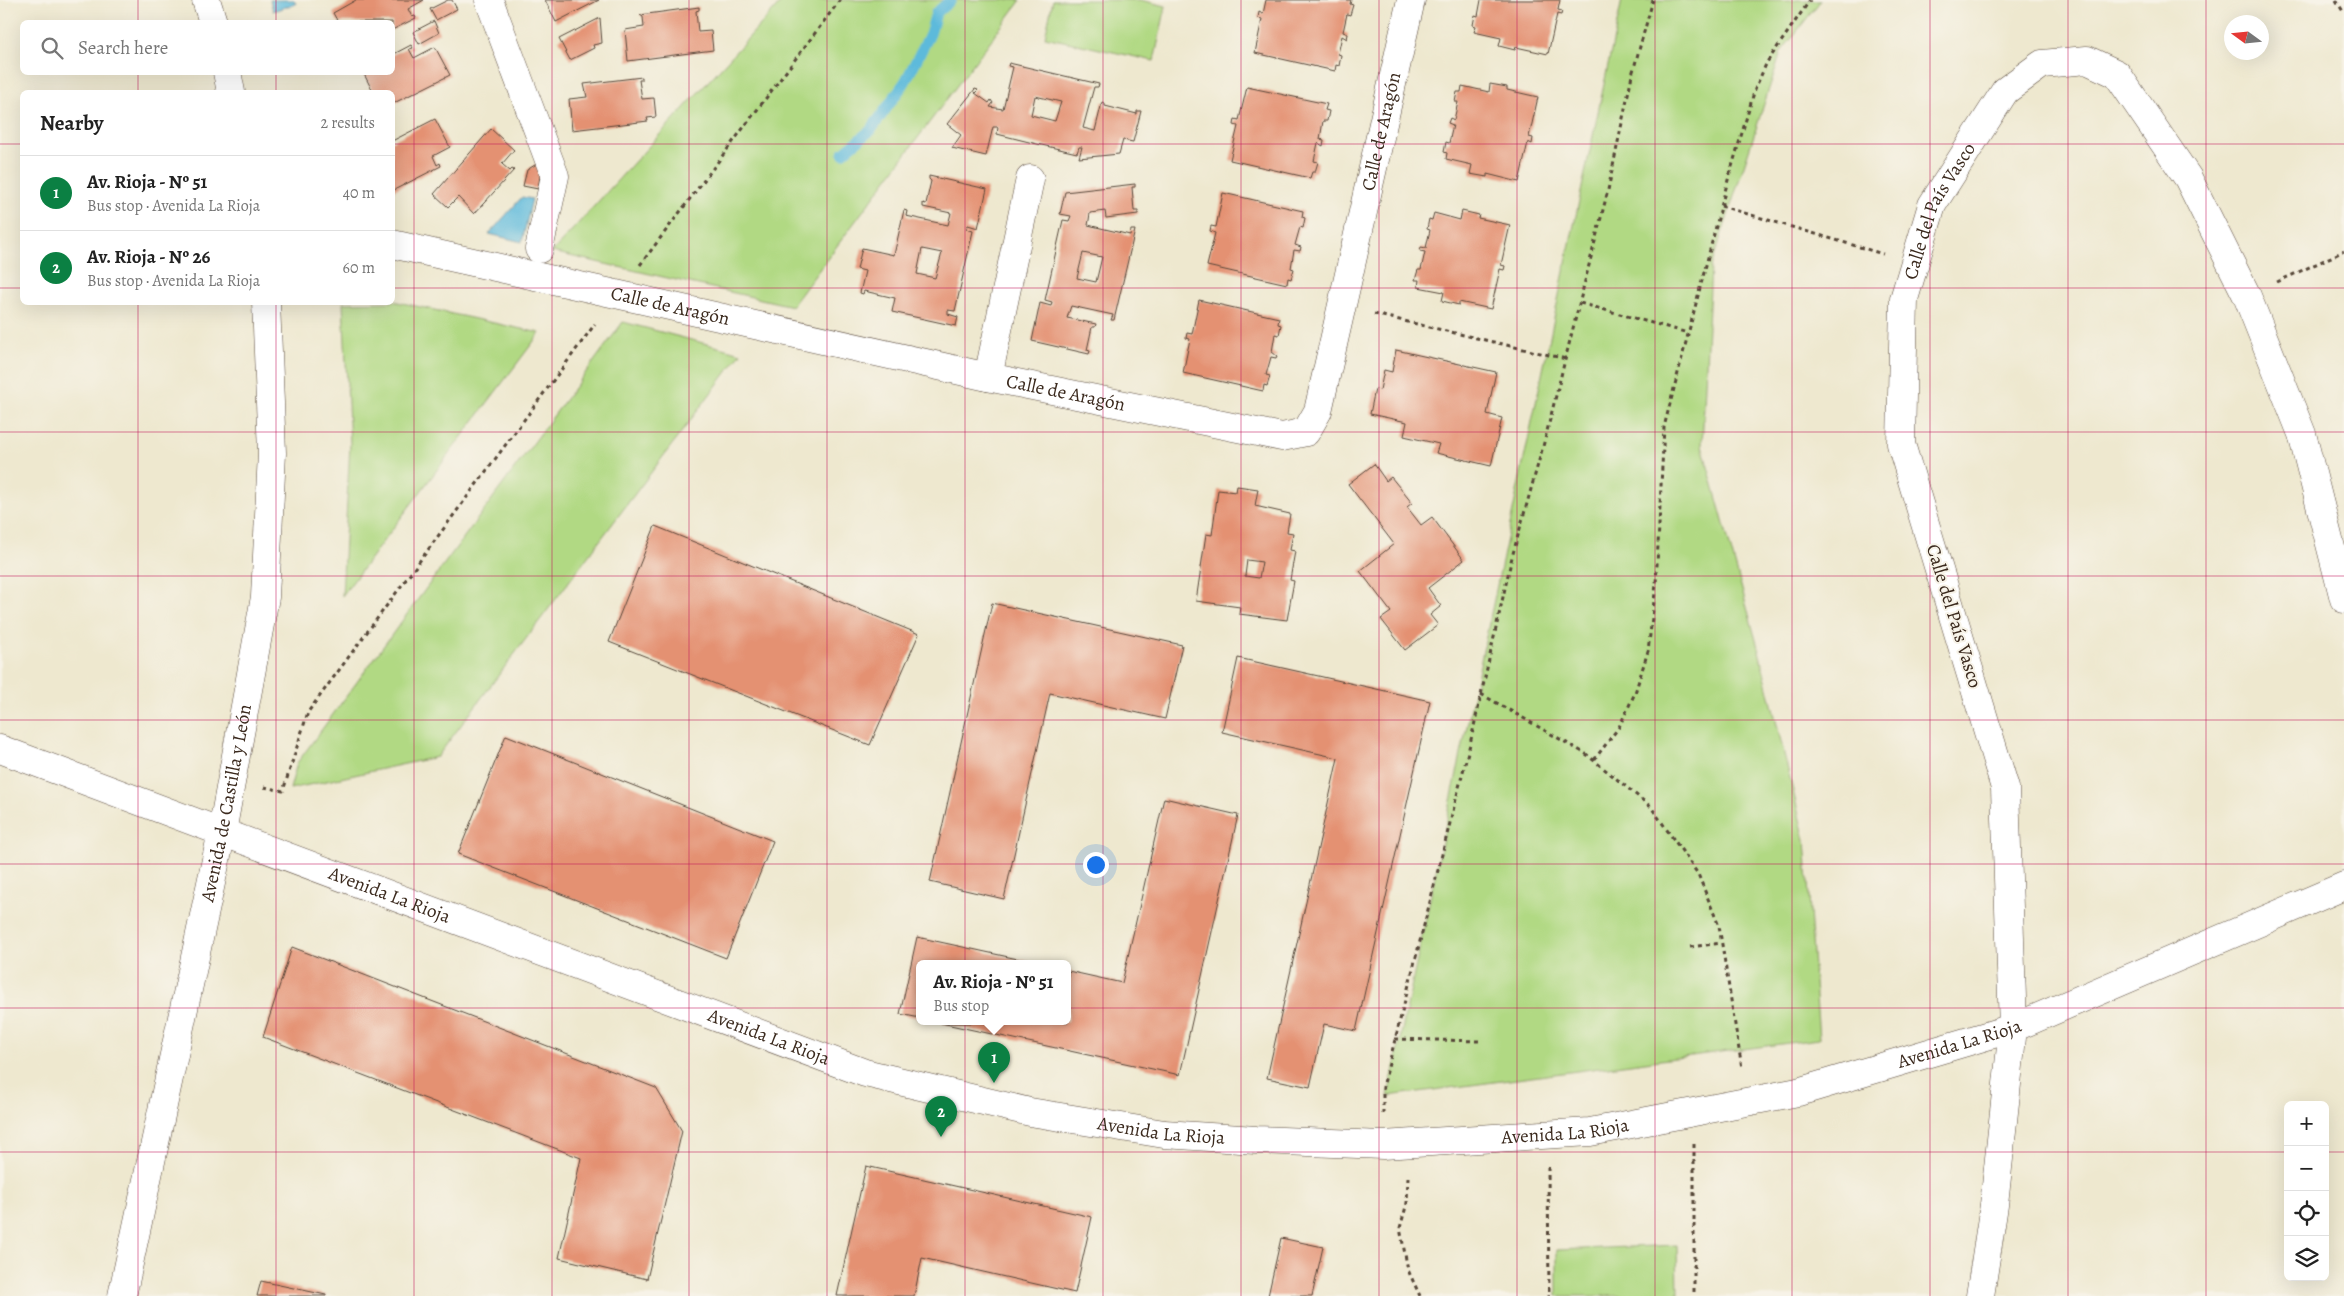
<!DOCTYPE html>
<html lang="en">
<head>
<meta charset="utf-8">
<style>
	body { margin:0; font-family:Alegreya,serif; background:#f2f2f2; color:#222 }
	.controls { position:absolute; right:15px; bottom:15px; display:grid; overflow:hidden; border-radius:8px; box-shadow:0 5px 20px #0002 }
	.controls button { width:45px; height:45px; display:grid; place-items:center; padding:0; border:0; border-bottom:1px solid #e0e0e0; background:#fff; color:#222; font:25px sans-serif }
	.compass { position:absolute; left:2224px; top:15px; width:45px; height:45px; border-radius:50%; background:#fff; box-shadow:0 5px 20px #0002; rotate:285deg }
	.you { position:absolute; left:1095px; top:864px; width:18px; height:18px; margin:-12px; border:4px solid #fff; border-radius:50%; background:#1a73e8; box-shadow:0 0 0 8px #1a73e833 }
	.badge { display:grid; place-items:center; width:32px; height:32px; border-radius:50%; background:#0b8043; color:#fff; font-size:16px; font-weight:700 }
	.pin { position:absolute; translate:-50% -41px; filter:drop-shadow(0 1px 2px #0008) }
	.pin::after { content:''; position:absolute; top:26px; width:18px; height:15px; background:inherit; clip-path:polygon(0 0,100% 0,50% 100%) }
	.popup { position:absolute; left:916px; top:960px; width:155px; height:65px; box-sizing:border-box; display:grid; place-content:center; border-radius:8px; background:#fff; filter:drop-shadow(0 1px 4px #0005); font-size:16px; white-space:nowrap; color:#767676 }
	.popup b { font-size:19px; color:#222 }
	.popup::after { content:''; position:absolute; left:50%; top:100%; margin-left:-10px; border:10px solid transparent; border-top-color:#fff }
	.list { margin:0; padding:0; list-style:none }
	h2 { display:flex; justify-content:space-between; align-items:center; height:65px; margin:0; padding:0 20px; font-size:21px }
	h2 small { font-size:16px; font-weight:400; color:#767676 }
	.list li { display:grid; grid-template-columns:32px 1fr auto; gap:15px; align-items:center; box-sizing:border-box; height:75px; padding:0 20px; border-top:1px solid #e0e0e0 }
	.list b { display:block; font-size:19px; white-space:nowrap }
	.list p { margin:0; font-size:16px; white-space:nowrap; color:#767676 }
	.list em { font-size:16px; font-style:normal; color:#767676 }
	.icon { flex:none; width:28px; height:28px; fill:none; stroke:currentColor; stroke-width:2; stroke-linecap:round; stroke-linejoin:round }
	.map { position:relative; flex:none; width:2344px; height:1296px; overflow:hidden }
	.search { position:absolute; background:#fff; box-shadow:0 5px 20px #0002; left:20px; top:20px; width:375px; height:55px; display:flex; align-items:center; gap:12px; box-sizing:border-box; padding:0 18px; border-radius:8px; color:#767676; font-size:19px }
	.panel { position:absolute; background:#fff; box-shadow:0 5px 20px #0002; left:20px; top:90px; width:375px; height:215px; border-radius:8px }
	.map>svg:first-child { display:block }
	.green { fill:#b1d983; stroke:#768250 }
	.water { fill:#5dbadb; stroke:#4c727c }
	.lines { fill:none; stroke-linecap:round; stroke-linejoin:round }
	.stream { stroke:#5dbadb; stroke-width:11 }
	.building { fill:#e49172; fill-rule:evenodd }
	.minor-casing { stroke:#564639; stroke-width:29 }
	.path { stroke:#564639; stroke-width:3; stroke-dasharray:4 4; stroke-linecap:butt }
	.minor { stroke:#fff; stroke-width:28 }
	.grid { fill:none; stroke:#c2185b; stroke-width:1; stroke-opacity:0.55 }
	.labels { text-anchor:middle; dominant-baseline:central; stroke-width:4; stroke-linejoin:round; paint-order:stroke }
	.street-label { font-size:19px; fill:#3b2a1e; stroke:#f7f3e8 }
</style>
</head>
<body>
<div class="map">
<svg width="2344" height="1296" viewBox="0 0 2344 1296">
	<rect width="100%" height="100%" fill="#f7f3e8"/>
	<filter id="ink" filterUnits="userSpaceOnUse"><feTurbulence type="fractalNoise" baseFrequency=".02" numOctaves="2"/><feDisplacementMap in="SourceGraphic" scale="10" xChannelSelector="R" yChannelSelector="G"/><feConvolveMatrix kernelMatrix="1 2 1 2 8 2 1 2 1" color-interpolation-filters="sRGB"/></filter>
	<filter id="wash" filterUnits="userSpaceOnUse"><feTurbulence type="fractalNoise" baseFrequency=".0096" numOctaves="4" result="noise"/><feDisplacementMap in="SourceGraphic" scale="20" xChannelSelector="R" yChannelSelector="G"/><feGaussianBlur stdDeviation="1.12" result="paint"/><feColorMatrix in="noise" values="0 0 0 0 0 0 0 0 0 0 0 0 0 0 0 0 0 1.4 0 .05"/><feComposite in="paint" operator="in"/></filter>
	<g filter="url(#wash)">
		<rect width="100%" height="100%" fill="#eee8cf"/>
		<!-- green -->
		<g class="green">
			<path d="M 783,0 L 1021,0 L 792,306 L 552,252 Z"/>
			<path d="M 1053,0 L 1140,0 L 1166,6 L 1154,61 L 1045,37 Z"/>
			<path d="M 1622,0 L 1821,0 L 1781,52 L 1711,267 L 1702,445 L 1759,651 L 1805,840 L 1819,1039 L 1388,1096 Z"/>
			<path d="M 393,301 L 540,333 L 342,596 L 350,444 L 343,303 L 392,302 Z"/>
			<path d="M 623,322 L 741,353 L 437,757 L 290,789 L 297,763 Z"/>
			<path d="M 1677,1245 L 1678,1296 L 1557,1296 L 1557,1250 Z"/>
		</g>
		<!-- water -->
		<g class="water">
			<path d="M 270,0 L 294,0 L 296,4 L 273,11 Z"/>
			<path d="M 522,197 L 532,199 L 522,242 L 489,234 Z"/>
		</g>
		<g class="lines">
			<!-- stream -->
			<path class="stream" d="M 843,153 L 871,130 L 905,82 L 930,34 L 936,13 L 951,0"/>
		</g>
		<g id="blocks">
			<!-- building -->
			<g class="building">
				<path d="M 356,0 L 424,0 L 408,9 L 412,17 L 415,16 L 416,18 L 392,30 L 392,22 L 338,22 L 333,13 Z"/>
				<path d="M 448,0 L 452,0 L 457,9 L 436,20 L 430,9 Z"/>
				<path d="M 545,0 L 599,0 L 556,22 Z"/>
				<path d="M 1266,0 L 1351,0 L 1350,4 L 1353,5 L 1350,15 L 1347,14 L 1343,32 L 1348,34 L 1347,39 L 1342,36 L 1338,54 L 1341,55 L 1339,66 L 1336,65 L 1335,71 L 1255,53 L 1262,19 L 1258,18 L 1259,12 L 1263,14 Z"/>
				<path d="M 1481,0 L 1560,0 L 1558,10 L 1562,11 L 1561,15 L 1557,14 L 1548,54 L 1516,47 L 1515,50 L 1499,46 L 1501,38 L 1474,32 L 1476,26 L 1473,25 L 1475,15 L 1478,16 Z"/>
				<path d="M 699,7 L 699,10 L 696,11 L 698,32 L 711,31 L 713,50 L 628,61 L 625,30 L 644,27 L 643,17 L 640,15 Z"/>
				<path d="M 600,18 L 602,43 L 593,45 L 594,48 L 570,60 L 559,39 Z"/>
				<path d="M 434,21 L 439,33 L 419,44 L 413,32 Z"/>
				<path d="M 411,45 L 413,48 L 409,49 L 414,58 L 435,47 L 450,75 L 392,104 L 392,92 L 367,92 L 372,90 L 363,72 L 392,72 L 392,55 Z"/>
				<path d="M 1009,63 L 1099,84 L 1098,87 L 1094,87 L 1083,128 L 1095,131 L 1102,102 L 1105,103 L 1105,106 L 1137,114 L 1137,111 L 1141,111 L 1133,142 L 1123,140 L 1119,154 L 1079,158 L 1082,147 L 1079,147 L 1077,153 L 1037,144 L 997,134 L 998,127 L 993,127 L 986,156 L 952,148 L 961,135 L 947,124 L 975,89 L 978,90 L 975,93 L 989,103 L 991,100 L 993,103 L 990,107 L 1003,109 L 1013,67 L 1008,66 ZM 1035,96 L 1061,102 L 1055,121 L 1031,115 Z"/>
				<path d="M 642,77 L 642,80 L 639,80 L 642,99 L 654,98 L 656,117 L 647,118 L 648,121 L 572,130 L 569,99 L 587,97 L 584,84 Z"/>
				<path d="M 1490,84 L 1507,87 L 1507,90 L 1538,97 L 1529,137 L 1533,138 L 1532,144 L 1528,142 L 1519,182 L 1487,174 L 1487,177 L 1470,174 L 1472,165 L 1446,159 L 1447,153 L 1444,152 L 1446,142 L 1449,143 L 1453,125 L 1448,123 L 1450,118 L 1454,120 L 1458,102 L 1455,102 L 1457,92 L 1461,92 L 1462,86 L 1489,92 Z"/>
				<path d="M 1247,87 L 1327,104 L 1325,110 L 1329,111 L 1327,121 L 1323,121 L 1320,139 L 1324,140 L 1323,146 L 1318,143 L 1314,161 L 1318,162 L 1315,172 L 1312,172 L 1310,178 L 1230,160 L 1238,126 L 1234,125 L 1235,119 L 1239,120 Z"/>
				<path d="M 435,119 L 450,147 L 433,156 L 437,165 L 440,163 L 441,166 L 392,191 L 392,141 Z"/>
				<path d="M 491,129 L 514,150 L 502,164 L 510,171 L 512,169 L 514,170 L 474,214 L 458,197 L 448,207 L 434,194 Z"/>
				<path d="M 538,163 L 540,176 L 538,189 L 523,186 L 527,170 Z"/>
				<path d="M 929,176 L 987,189 L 978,228 L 968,225 L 966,229 L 973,231 L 955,311 L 948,310 L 948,314 L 958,317 L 956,326 L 892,312 L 895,298 L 864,291 L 863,294 L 860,293 L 865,271 L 857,269 L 862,248 L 894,255 L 904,210 L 907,211 L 906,216 L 948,225 L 951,213 L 923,207 L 923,203 L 926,204 L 931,181 L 929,179 ZM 922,249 L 942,253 L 935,278 L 917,274 Z"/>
				<path d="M 1135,184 L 1135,187 L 1132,187 L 1134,211 L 1138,211 L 1138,214 L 1106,218 L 1105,211 L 1090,213 L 1089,220 L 1088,225 L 1130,235 L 1131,230 L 1135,230 L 1114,320 L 1111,320 L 1113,315 L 1071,306 L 1067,318 L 1096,324 L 1095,327 L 1092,327 L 1087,350 L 1090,351 L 1089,354 L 1032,341 L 1040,303 L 1051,306 L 1052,302 L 1045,300 L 1063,220 L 1069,221 L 1071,216 L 1060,214 L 1065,192 ZM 1083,253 L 1102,257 L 1096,282 L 1077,278 Z"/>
				<path d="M 1223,193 L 1303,211 L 1302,217 L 1305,218 L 1303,228 L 1300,227 L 1295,245 L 1301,247 L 1300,251 L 1294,250 L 1291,268 L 1294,269 L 1291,279 L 1288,278 L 1287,284 L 1207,266 L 1215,233 L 1210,231 L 1211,226 L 1216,227 Z"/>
				<path d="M 1462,211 L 1479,215 L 1478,218 L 1510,225 L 1501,265 L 1505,266 L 1504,270 L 1500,269 L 1491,309 L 1459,302 L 1459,305 L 1442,301 L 1444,292 L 1418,287 L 1419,280 L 1415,280 L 1418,270 L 1421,270 L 1425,252 L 1420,251 L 1421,247 L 1426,248 L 1430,230 L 1427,229 L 1429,219 L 1432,220 L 1434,213 L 1460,220 Z"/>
				<path d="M 1199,300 L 1279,318 L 1278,324 L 1281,325 L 1279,335 L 1275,334 L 1272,352 L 1277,356 L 1276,358 L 1271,357 L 1266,375 L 1270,376 L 1267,386 L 1264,385 L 1263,391 L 1183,373 L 1190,339 L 1186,338 L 1187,333 L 1192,334 Z"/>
				<path d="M 1396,350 L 1496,372 L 1487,414 L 1502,418 L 1491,466 L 1436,453 L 1439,444 L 1404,436 L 1407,422 L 1370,414 L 1375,389 L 1380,390 L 1384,370 L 1392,372 Z"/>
				<path d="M 1374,464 L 1386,481 L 1391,477 L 1412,503 L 1407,507 L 1421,525 L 1432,517 L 1464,560 L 1428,588 L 1441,606 L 1430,615 L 1438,625 L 1405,650 L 1381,619 L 1391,612 L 1360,571 L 1394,544 L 1348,484 Z"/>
				<path d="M 1237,486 L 1258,489 L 1255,506 L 1290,514 L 1287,532 L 1293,533 L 1290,550 L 1295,551 L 1290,580 L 1294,581 L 1287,620 L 1239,614 L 1240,607 L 1196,601 L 1206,534 L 1212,535 L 1218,490 L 1236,492 ZM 1247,560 L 1262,562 L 1259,578 L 1245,576 Z"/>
				<path d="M 655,526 L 919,634 L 870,745 L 609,642 Z"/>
				<path d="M 992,603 L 1182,645 L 1165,719 L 1050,693 L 1004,899 L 930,882 Z"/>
				<path d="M 1238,658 L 1430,701 L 1356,1031 L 1324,1024 L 1310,1087 L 1267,1078 L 1338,758 L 1222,732 Z"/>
				<path d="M 506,735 L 773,841 L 726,958 L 458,854 Z"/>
				<path d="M 1164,798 L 1238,815 L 1180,1075 L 941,1023 L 1068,1022 L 1068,971 L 1122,983 Z"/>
				<path d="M 917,937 L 1036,963 L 1036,964 L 920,964 L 920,1018 L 900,1014 Z"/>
				<path d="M 292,947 L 656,1088 L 682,1131 L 647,1279 L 559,1258 L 581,1158 L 263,1037 Z"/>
				<path d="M 866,1166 L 1092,1217 L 1075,1293 L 922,1258 L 914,1296 L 837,1296 Z"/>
				<path d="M 1281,1238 L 1323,1247 L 1312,1296 L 1268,1296 Z"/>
				<path d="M 261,1281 L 326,1295 L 326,1296 L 257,1296 Z"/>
			</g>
		</g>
	</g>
	<g filter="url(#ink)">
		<use href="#blocks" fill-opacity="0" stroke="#564639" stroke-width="1"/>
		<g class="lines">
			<defs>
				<g id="minor">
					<path d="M 206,0 L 213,22"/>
					<path d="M 489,0 L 555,176 L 539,249"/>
					<path d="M 227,72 L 231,92"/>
					<path id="s1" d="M 392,244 L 988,377 L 1282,437 L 1306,432 L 1318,411 L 1411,0"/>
					<path d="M 988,377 L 1030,179"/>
					<path id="s2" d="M 0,749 L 865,1073 L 1030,1112 L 1164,1134 L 1256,1140 L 1383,1145 L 1590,1132 L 1798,1092 L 2013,1028 L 2344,886"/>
					<path id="s3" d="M 122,1296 L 222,832 L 265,597 L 272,453 L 266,302"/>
					<path id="s4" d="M 1980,1296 L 1994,1205 L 2013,1028 L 2005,788 L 1901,444 L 1904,299 L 1932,205 L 2005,91 L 2042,64 L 2087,60 L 2117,74 L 2188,178 L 2247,296 L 2302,434 L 2344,599"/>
				</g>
			</defs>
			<!-- minor casing -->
			<use href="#minor" class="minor-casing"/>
			<!-- path -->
			<g class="path">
				<path d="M 2336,0 L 2344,13"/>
				<path d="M 1721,206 L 1883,254"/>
				<path d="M 640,265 L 840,0"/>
				<path d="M 2277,282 L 2344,251"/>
				<path d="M 1580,303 L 1688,333"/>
				<path d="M 1374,314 L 1566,359"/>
				<path d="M 1481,694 L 1586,754 L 1651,807 L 1698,874 L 1719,926 L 1742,1068"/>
				<path d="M 1594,760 L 1619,727 L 1635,693 L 1648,651 L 1656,584 L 1664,427 L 1728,180 L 1755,89 L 1767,62 L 1810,0"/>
				<path d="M 264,787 L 283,791 L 308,712 L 595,324"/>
				<path d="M 1690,947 L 1721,943"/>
				<path d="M 1395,1039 L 1480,1041"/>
				<path d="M 1383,1114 L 1383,1087 L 1470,744 L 1512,557 L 1545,439 L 1608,190 L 1632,75 L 1653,0"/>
				<path d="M 1694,1144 L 1694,1296"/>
				<path d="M 1548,1167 L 1549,1296"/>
				<path d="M 1408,1177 L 1407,1203 L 1400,1228 L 1408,1270 L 1420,1296"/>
			</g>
			<!-- minor -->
			<use href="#minor" class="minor"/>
		</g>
	</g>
	<!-- grid -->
	<path class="grid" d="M 138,0 L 138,22M 276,0 L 276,22M 414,0 L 414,1296M 552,0 L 552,1296M 689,0 L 689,1296M 827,0 L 827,1296M 965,0 L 965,1296M 1103,0 L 1103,1296M 1241,0 L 1241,1296M 1379,0 L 1379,1296M 1517,0 L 1517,1296M 1655,0 L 1655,1296M 1792,0 L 1792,1296M 1930,0 L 1930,1296M 2068,0 L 2068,1296M 2206,0 L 2206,1296M 138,72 L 138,92M 276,72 L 276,92M 0,144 L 22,144M 392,144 L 2344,144M 0,288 L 22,288M 392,288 L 2344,288M 138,302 L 138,1296M 276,302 L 276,1296M 0,432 L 2344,432M 0,576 L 2344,576M 0,720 L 2344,720M 0,864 L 2344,864M 0,1008 L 2344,1008M 0,1152 L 2288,1152M 2325,1152 L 2344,1152"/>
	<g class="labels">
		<!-- street labels -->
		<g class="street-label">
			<text stroke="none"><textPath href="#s1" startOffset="1246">Calle de Aragón</textPath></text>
			<text stroke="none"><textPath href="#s4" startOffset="1110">Calle del País Vasco</textPath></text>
			<text stroke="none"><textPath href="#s1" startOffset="285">Calle de Aragón</textPath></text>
			<text stroke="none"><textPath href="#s1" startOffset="690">Calle de Aragón</textPath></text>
			<text transform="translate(1954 616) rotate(73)">Calle del País Vasco</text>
			<text stroke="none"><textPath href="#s3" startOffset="504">Avenida de Castilla y León</textPath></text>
			<text stroke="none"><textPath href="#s2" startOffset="416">Avenida La Rioja</textPath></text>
			<text stroke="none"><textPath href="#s2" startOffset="821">Avenida La Rioja</textPath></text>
			<text stroke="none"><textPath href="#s2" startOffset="2036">Avenida La Rioja</textPath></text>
			<text stroke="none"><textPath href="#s2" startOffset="1226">Avenida La Rioja</textPath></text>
			<text stroke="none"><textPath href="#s2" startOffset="1631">Avenida La Rioja</textPath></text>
		</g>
	</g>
</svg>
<div class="controls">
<button>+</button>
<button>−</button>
<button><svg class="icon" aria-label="locate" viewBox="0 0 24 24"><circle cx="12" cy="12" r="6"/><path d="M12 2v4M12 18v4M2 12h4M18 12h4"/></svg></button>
<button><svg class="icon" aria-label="layers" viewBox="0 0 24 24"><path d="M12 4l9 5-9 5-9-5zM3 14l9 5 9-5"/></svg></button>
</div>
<svg class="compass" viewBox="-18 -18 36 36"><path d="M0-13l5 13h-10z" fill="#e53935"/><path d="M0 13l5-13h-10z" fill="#767676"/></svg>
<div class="you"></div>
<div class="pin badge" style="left:994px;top:1083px">1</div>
<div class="popup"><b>Av. Rioja - Nº 51</b>Bus stop</div>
<div class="pin badge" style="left:941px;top:1137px">2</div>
<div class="search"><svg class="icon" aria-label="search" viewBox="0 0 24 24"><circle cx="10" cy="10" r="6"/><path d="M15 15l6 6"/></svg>Search here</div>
<section class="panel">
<h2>Nearby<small>2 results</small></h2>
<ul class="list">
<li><span class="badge">1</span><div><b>Av. Rioja - Nº 51</b><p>Bus stop · Avenida La Rioja</p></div><em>40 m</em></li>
<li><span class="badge">2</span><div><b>Av. Rioja - Nº 26</b><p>Bus stop · Avenida La Rioja</p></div><em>60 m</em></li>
</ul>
</section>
</div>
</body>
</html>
